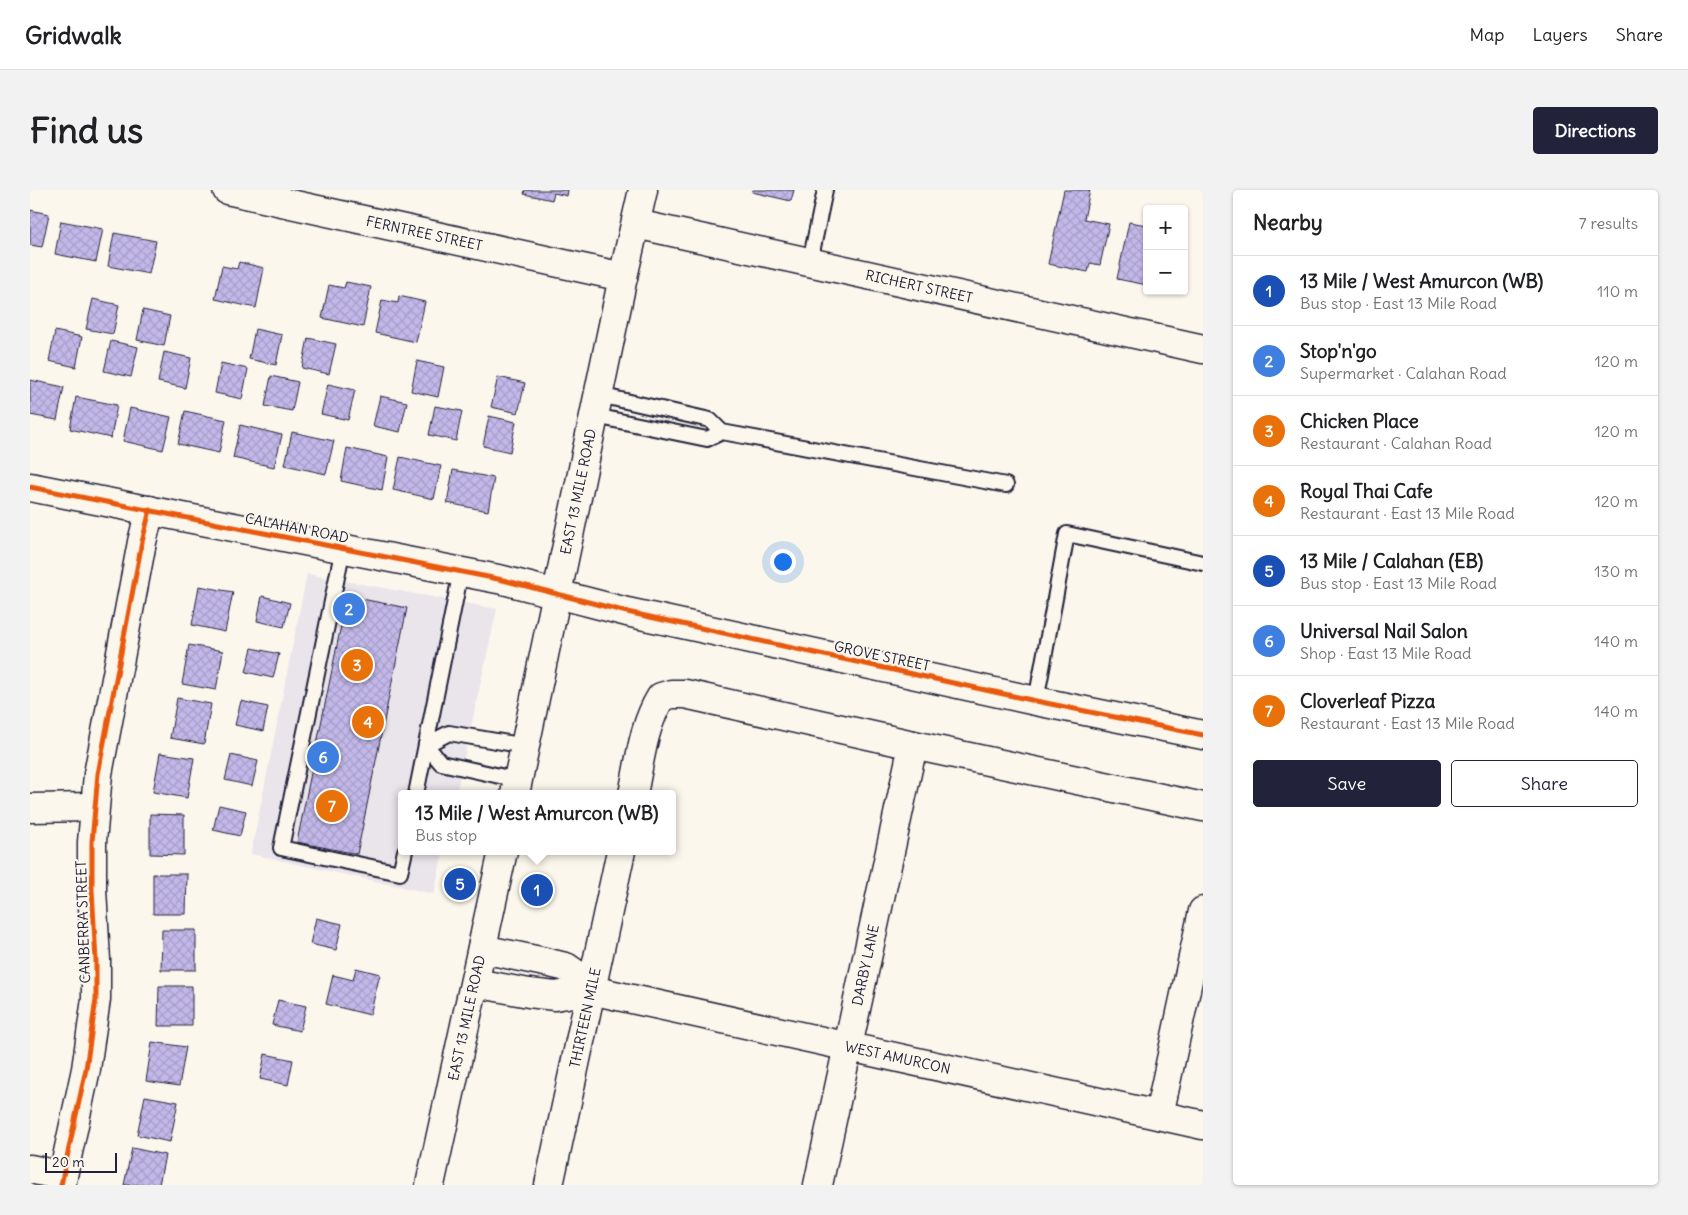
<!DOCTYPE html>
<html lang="en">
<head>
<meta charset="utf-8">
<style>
	body { margin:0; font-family:Delius,sans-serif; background:#f2f2f2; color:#202124 }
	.controls { position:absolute; right:15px; top:15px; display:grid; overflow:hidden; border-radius:5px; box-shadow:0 1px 4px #0004 }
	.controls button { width:45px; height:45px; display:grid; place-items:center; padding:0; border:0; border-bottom:1px solid #e0e0e0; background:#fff; color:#202124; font:25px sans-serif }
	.scale { position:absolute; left:15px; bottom:12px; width:72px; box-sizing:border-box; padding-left:5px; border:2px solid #22223b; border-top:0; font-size:14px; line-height:18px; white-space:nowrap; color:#22223b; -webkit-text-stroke:4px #fbf7ec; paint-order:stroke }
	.you { position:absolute; left:752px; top:371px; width:18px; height:18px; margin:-12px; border:4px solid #fff; border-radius:50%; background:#1a73e8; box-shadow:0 0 0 8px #1a73e833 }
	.badge { display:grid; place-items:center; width:32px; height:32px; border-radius:50%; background:#22223b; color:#fff; font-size:16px; font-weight:700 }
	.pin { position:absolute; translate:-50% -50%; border:2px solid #fff; box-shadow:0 1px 5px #0006 }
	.popup { position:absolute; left:368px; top:600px; width:278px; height:65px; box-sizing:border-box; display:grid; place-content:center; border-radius:5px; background:#fff; filter:drop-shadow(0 1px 4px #0005); font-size:16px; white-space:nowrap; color:#757577 }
	.popup b { font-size:19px; color:#202124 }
	.popup::after { content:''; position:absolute; left:50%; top:100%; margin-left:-10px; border:10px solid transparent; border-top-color:#fff }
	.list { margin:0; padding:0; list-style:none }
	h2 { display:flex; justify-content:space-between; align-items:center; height:65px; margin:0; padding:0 20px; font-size:21px }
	h2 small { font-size:16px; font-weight:400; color:#757577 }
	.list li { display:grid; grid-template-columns:32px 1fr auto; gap:15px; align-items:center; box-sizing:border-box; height:70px; padding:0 20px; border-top:1px solid #e0e0e0 }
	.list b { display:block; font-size:19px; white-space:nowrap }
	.list p { margin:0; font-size:16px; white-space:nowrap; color:#757577 }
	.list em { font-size:16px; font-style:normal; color:#757577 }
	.actions { display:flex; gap:10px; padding:15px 20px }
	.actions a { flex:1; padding:11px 0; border:1px solid #22223b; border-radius:5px; text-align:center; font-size:18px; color:#22223b }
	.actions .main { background:#22223b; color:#fff }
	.map { position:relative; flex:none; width:1173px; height:995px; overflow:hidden; border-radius:5px }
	header { display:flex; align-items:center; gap:30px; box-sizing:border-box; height:70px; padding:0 25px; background:#fff; border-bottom:1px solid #e0e0e0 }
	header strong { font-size:24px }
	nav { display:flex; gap:28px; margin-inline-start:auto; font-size:18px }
	.intro { display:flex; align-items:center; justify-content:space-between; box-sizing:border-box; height:120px; padding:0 30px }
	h1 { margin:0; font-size:35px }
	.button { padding:12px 22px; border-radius:5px; background:#22223b; color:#fff; font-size:18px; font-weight:700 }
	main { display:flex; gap:30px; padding:0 30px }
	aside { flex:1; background:#fff; border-radius:5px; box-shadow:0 1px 4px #0004 }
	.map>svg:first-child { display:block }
	.built { fill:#eae4eb }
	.building { fill:url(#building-cross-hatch); stroke:#22223b }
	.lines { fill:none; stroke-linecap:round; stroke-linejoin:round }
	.lane-casing { stroke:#22223b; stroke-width:18 }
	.street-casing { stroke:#22223b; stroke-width:31 }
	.secondary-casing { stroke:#22223b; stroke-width:31 }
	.lane { stroke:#fbf7ec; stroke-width:14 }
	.street { stroke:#fbf7ec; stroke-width:28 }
	.secondary { stroke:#fbf7ec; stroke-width:28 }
	.cycleway-casing { stroke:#fbf7ec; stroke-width:8 }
	.cycleway { stroke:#e8590c; stroke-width:5 }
	.labels { text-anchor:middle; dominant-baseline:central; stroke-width:4.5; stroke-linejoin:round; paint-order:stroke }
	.street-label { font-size:14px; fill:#22223b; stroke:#fbf7ec }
</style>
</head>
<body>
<header>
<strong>Gridwalk</strong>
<nav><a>Map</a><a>Layers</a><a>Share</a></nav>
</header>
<div class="intro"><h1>Find us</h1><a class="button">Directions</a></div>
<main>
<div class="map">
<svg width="1173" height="995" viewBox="0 0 1173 995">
	<defs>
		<pattern id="building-cross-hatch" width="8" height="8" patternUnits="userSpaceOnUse" patternTransform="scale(1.25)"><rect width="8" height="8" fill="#c3b8e9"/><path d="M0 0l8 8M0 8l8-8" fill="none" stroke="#a79ec9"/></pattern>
	</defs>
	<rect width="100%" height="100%" fill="#fbf7ec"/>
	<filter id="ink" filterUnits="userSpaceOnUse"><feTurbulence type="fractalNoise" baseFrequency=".02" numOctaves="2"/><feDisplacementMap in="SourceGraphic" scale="10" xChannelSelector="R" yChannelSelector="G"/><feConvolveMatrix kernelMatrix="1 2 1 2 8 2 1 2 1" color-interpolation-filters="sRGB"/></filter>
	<g filter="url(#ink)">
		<!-- built -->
		<path class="built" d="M 277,384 L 467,419 L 426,604 L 372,604 L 372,661 L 413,661 L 404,704 L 221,664 Z"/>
		<!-- building -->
		<g class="building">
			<path d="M 495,0 L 538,0 L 537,6 L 524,3 L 522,10 L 494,4 Z"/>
			<path d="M 723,0 L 764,0 L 761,11 L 722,2 Z"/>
			<path d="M 1034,0 L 1060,0 L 1054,29 L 1079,34 L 1070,75 L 1060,73 L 1058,82 L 1018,74 Z"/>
			<path d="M 0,20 L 19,24 L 12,57 L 0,55 Z"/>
			<path d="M 31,31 L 73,39 L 66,72 L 25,64 Z"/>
			<path d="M 1099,32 L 1117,35 L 1117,95 L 1087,89 Z"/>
			<path d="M 84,43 L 126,51 L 119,84 L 78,76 Z"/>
			<path d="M 209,72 L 234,78 L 226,118 L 185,109 L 192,76 L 207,79 Z"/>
			<path d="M 316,92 L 341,97 L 333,137 L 292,128 L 299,95 L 314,98 Z"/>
			<path d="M 369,106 L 395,112 L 386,152 L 345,143 L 352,110 L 368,113 Z"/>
			<path d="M 63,109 L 89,115 L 83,144 L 56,139 Z"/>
			<path d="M 113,120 L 140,126 L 134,156 L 107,150 Z"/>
			<path d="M 225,139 L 252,145 L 246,175 L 219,169 Z"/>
			<path d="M 25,141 L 52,147 L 46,177 L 19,171 Z"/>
			<path d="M 278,148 L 306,154 L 299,184 L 272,178 Z"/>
			<path d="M 81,151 L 108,157 L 101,187 L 74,181 Z"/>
			<path d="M 134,162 L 161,168 L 155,198 L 128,192 Z"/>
			<path d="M 387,171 L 414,177 L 408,207 L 381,201 Z"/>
			<path d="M 191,173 L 218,179 L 212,209 L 185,203 Z"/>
			<path d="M 241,186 L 268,192 L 262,221 L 235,216 Z"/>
			<path d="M 468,187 L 495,193 L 488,223 L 461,217 Z"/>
			<path d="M 0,190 L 34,197 L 27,230 L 0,225 Z"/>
			<path d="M 298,194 L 325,200 L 318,230 L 291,224 Z"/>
			<path d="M 350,206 L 377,212 L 370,242 L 343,236 Z"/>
			<path d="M 46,207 L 87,215 L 81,248 L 40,239 Z"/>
			<path d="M 405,216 L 432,221 L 426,251 L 399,245 Z"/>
			<path d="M 100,218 L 141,227 L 133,260 L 93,251 Z"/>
			<path d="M 155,221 L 196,230 L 189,263 L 148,254 Z"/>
			<path d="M 459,226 L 486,232 L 480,262 L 453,256 Z"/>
			<path d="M 210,235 L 252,245 L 244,277 L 203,268 Z"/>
			<path d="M 262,242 L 304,251 L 296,284 L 255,275 Z"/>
			<path d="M 317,258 L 358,267 L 352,300 L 311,291 Z"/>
			<path d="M 370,267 L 411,276 L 404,309 L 363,300 Z"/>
			<path d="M 423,280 L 464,288 L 458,321 L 417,313 Z"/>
			<path d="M 169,396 L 203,402 L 195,442 L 162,435 Z"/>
			<path d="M 232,406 L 260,413 L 254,437 L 227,431 Z"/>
			<path d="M 317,406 L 377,418 L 327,664 L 267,652 Z"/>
			<path d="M 159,455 L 193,461 L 186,500 L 152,494 Z"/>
			<path d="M 222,458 L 249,464 L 243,488 L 216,482 Z"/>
			<path d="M 147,508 L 181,514 L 174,554 L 140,548 Z"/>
			<path d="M 211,511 L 238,517 L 233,541 L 205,535 Z"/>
			<path d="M 130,563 L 164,568 L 157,608 L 123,602 Z"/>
			<path d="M 201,565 L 228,571 L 222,596 L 195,590 Z"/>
			<path d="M 189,615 L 216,621 L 210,646 L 183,640 Z"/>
			<path d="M 120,624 L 154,625 L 154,665 L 120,664 Z"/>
			<path d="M 123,684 L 157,684 L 156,724 L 123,724 Z"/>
			<path d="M 286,728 L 312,734 L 306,760 L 280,754 Z"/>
			<path d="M 132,740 L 166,740 L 166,780 L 131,780 Z"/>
			<path d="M 326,778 L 350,784 L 340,825 L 296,814 L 303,785 L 323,790 Z"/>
			<path d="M 129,796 L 162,796 L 162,836 L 128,836 Z"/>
			<path d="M 248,810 L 276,816 L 270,841 L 242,835 Z"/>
			<path d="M 122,852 L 156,857 L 149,896 L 116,891 Z"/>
			<path d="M 235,864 L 263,870 L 258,895 L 230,889 Z"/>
			<path d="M 115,906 L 148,912 L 140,952 L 107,945 Z"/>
			<path d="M 102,958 L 135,965 L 129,995 L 94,995 Z"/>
		</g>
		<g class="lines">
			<defs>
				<g id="lane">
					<path d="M 780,72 L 795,0"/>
					<path d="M 569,205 L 680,230 L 692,242 L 976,295"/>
					<path d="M 565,226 L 677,249 L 692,242"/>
					<path d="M 313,358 L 251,658 L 370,683 L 375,661"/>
					<path d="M 1006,511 L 1037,344 L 1173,373"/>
					<path d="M 488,590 L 411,573 L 396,555 L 419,543 L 496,556"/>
					<path d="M 386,604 L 431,381"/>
				</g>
				<g id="street">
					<path id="s1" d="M 197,0 L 593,87"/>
					<path id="s2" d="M 606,34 L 1173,159"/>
					<path d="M 0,297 L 473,390 L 597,422 L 1006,511 L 1173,545"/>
					<path d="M 603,604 C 610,571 613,536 631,507 L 641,504 L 655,504 L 883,555 L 1173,617"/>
					<path d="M 0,618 L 64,617"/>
					<path d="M 445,793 L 499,803 L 525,806 L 561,800 L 549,786 L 536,777 L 515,772 L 452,759"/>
					<path id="s3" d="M 561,800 L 1173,935"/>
					<path d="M 1129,925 L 1173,721"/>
					<path d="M 0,979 L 33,986"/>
					<path d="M 31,995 L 56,879 L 66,809 L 66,770 L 62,699 L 62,652 L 68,584 L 112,352 L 120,320"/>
					<path id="s4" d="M 519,995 L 591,661"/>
					<path id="s5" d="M 788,995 L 883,555"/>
				</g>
				<g id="secondary">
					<path id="s6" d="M 485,604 L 593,87 L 613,0"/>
					<path id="s7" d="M 400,995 L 473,661"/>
				</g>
			</defs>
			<!-- lane casing -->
			<use href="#lane" class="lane-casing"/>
			<!-- street casing -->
			<use href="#street" class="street-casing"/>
			<!-- secondary casing -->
			<use href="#secondary" class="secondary-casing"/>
			<!-- lane -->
			<use href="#lane" class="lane"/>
			<!-- street -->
			<use href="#street" class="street"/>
			<!-- secondary -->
			<use href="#secondary" class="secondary"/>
			<defs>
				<g id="cycleway">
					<path d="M 0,297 L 473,390 L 597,422 L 1006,511 L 1173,545"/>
					<path d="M 31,995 L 56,879 L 66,809 L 66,770 L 62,699 L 62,652 L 68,584 L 112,352 L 120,320"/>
				</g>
			</defs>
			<!-- cycleway casing -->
			<use href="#cycleway" class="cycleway-casing"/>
			<!-- cycleway -->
			<use href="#cycleway" class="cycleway"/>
		</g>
	</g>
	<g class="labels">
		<!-- street labels -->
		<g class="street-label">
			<text stroke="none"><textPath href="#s1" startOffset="202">FERNTREE STREET</textPath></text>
			<text stroke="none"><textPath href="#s2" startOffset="290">RICHERT STREET</textPath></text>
			<text stroke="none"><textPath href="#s6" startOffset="309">EAST 13 MILE ROAD</textPath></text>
			<text transform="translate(267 338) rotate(11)">CALAHAN ROAD</text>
			<text transform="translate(852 466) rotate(12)">GROVE STREET</text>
			<text transform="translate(53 732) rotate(-92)">CANBERRA STREET</text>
			<text stroke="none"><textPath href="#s5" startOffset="225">DARBY LANE</textPath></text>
			<text stroke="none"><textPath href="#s7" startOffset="171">EAST 13 MILE ROAD</textPath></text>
			<text stroke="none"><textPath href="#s4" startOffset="171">THIRTEEN MILE</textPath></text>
			<text stroke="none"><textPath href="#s3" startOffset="314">WEST AMURCON</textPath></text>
		</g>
	</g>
</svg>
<div class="controls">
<button>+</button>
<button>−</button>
</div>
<div class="scale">20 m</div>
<div class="you"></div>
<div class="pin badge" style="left:507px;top:700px;background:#1a4fb4">1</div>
<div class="popup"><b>13 Mile / West Amurcon (WB)</b>Bus stop</div>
<div class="pin badge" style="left:319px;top:419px;background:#3f7fe0">2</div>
<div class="pin badge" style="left:327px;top:475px;background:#e8710a">3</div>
<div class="pin badge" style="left:338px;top:532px;background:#e8710a">4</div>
<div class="pin badge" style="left:430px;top:694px;background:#1a4fb4">5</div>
<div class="pin badge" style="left:293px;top:567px;background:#3f7fe0">6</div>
<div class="pin badge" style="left:302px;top:616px;background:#e8710a">7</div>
</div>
<aside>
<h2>Nearby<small>7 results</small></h2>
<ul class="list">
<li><span class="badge" style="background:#1a4fb4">1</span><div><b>13 Mile / West Amurcon (WB)</b><p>Bus stop · East 13 Mile Road</p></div><em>110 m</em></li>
<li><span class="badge" style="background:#3f7fe0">2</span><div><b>Stop'n'go</b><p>Supermarket · Calahan Road</p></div><em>120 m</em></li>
<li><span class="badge" style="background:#e8710a">3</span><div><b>Chicken Place</b><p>Restaurant · Calahan Road</p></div><em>120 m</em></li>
<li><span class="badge" style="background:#e8710a">4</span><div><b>Royal Thai Cafe</b><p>Restaurant · East 13 Mile Road</p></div><em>120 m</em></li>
<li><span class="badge" style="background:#1a4fb4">5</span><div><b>13 Mile / Calahan (EB)</b><p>Bus stop · East 13 Mile Road</p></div><em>130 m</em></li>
<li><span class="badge" style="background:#3f7fe0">6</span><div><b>Universal Nail Salon</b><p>Shop · East 13 Mile Road</p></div><em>140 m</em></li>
<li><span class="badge" style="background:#e8710a">7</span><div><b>Cloverleaf Pizza</b><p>Restaurant · East 13 Mile Road</p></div><em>140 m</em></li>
</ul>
<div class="actions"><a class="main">Save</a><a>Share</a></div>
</aside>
</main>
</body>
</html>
